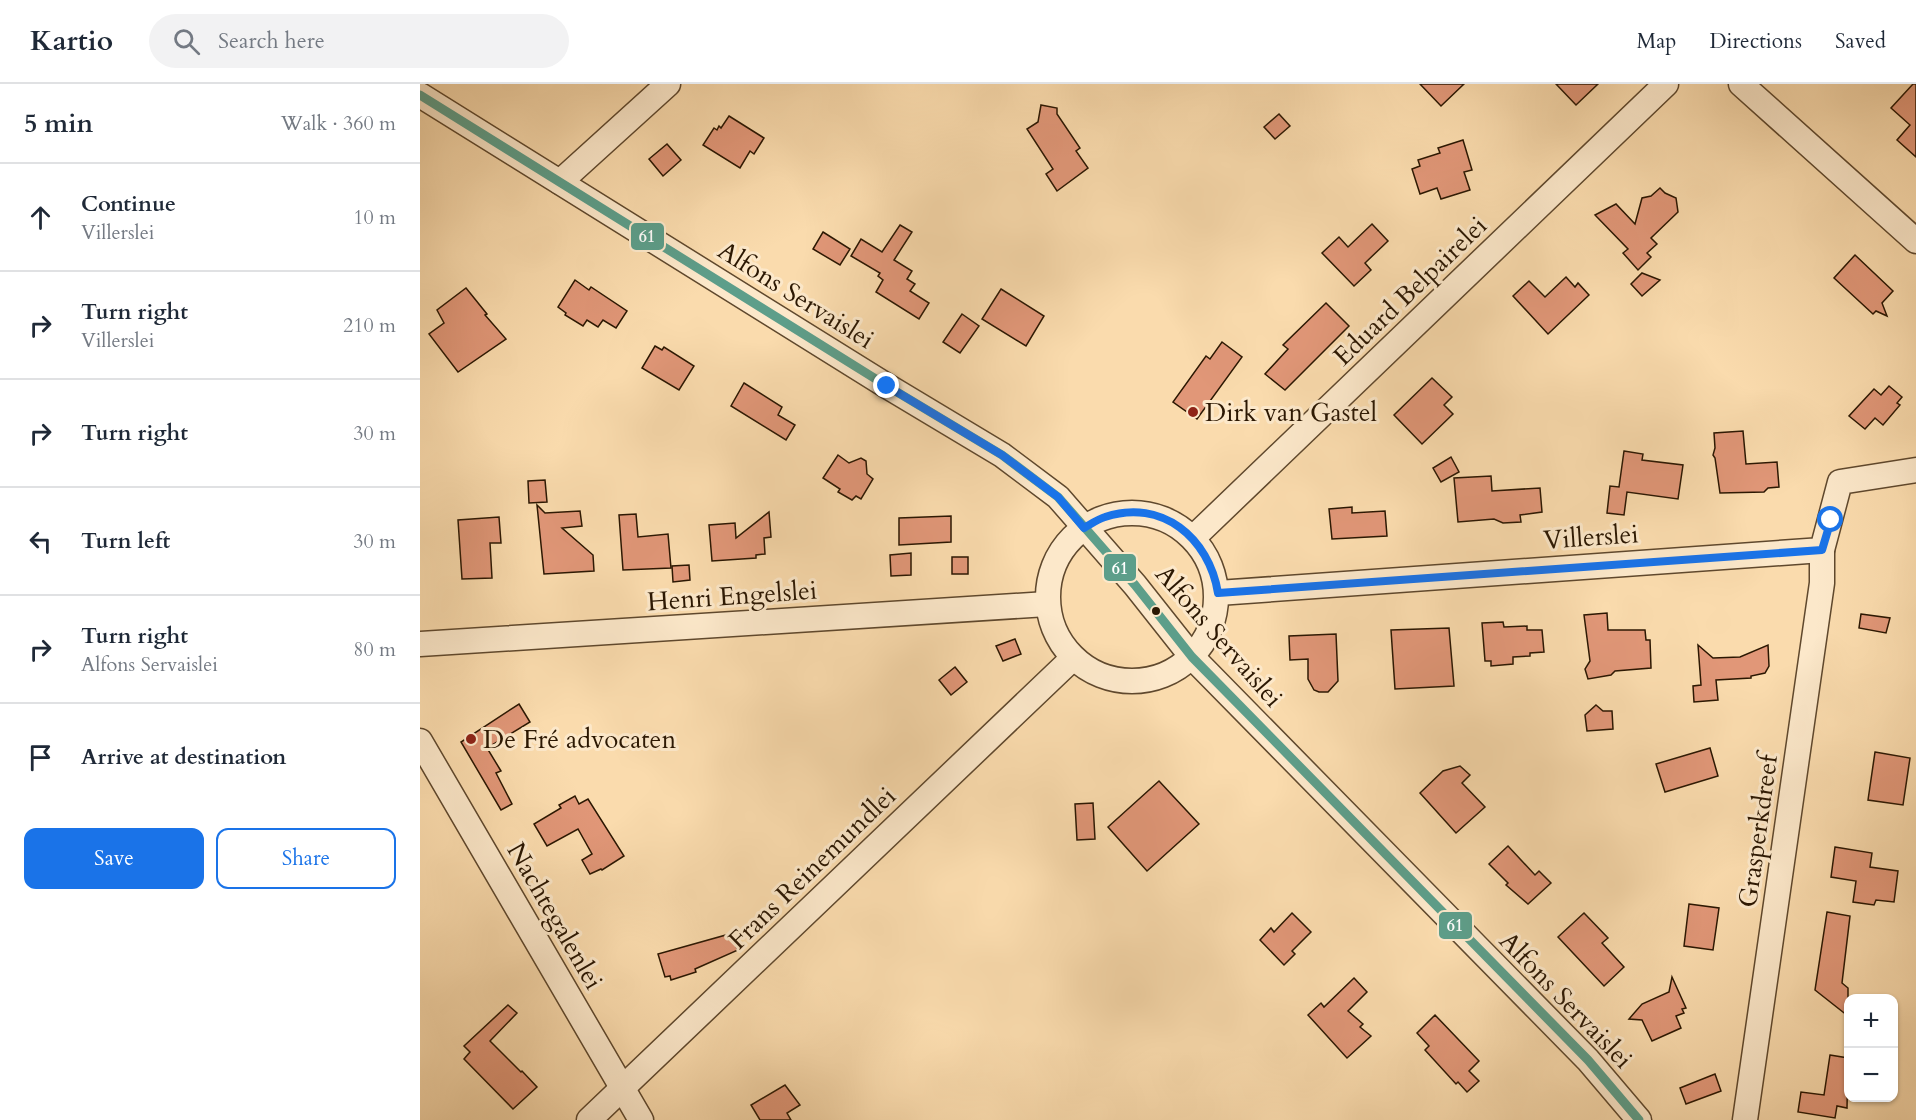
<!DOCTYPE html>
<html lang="en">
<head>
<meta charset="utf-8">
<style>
	body { margin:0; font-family:Cardo,serif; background:#f2f2f3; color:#1f2937 }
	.controls { position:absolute; right:18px; bottom:18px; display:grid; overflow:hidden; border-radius:12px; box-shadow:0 2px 4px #0004 }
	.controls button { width:54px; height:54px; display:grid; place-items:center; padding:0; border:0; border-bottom:2px solid #e0e1e3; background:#fff; color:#1f2937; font:30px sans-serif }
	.stop { position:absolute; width:18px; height:18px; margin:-14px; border:4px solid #1a73e8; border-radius:50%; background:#fff }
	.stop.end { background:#1a73e8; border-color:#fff; box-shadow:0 2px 6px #0008 }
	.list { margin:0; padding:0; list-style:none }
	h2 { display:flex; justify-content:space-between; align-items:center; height:78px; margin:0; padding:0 24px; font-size:26px }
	h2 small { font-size:20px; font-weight:400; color:#747a83 }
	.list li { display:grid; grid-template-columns:39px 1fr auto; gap:18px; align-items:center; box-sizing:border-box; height:108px; padding:0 24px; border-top:2px solid #e0e1e3 }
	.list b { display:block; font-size:22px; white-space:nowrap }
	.list p { margin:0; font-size:20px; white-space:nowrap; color:#747a83 }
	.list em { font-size:20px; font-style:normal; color:#747a83 }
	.actions { display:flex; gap:12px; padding:18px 24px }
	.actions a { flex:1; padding:14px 0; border:2px solid #1a73e8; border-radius:12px; text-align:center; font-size:21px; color:#1a73e8 }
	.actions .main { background:#1a73e8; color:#fff }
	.icon { flex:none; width:33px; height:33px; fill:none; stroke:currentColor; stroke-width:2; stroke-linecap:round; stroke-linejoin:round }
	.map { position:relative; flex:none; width:1496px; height:1036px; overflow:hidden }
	header { display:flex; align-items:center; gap:36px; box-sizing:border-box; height:84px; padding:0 30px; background:#fff; border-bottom:2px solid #e0e1e3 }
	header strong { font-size:28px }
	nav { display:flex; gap:33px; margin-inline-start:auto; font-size:21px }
	.search { width:420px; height:54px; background:#f2f2f3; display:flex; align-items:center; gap:15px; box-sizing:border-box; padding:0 21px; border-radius:33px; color:#747a83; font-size:22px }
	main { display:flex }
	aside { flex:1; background:#fff }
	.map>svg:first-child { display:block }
	.building { fill:#e19778; stroke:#2b1702; stroke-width:1.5 }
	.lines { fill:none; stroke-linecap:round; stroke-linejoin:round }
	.minor-casing { stroke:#5f482d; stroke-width:27 }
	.minor { stroke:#fce8ca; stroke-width:24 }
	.bus-1-casing { stroke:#fce8ca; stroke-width:14 }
	.bus-1 { stroke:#5d9e8a; stroke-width:9 }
	.route { stroke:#1a73e8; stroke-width:8 }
	.poi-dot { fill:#8f2418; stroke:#fce8ca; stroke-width:2 }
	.bus-dot { fill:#2b1702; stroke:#fce8ca; stroke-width:2 }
	.labels { text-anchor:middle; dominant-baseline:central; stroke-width:6; stroke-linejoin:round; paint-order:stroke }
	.street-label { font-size:26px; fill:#2b1702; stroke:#fce8ca }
	.poi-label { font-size:26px; fill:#2b1702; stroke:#fce8ca; text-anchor:start }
	.line-badge { stroke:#fce8ca; stroke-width:2 }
	.badge-label { font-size:16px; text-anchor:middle; font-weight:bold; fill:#fff }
</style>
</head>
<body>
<header>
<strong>Kartio</strong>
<div class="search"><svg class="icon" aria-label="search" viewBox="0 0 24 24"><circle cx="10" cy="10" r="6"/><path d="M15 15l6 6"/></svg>Search here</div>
<nav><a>Map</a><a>Directions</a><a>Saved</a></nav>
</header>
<main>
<aside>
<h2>5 min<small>Walk · 360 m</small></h2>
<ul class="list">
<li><svg class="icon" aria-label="ahead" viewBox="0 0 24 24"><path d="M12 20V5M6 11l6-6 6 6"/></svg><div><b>Continue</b><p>Villerslei</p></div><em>10 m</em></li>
<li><svg class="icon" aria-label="right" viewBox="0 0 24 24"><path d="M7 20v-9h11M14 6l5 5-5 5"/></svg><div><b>Turn right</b><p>Villerslei</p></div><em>210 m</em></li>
<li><svg class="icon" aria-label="right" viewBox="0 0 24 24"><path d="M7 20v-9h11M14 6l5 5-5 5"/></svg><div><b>Turn right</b></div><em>30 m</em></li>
<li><svg class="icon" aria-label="left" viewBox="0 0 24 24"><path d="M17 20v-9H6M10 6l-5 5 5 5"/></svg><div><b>Turn left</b></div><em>30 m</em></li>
<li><svg class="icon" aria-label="right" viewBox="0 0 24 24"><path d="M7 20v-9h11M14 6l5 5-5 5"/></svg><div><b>Turn right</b><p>Alfons Servaislei</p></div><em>80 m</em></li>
<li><svg class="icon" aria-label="arrive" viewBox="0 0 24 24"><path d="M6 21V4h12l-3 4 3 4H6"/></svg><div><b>Arrive at destination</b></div></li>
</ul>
<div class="actions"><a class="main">Save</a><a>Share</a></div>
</aside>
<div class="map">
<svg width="1496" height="1036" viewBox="0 0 1496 1036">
	<rect width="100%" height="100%" fill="#fadbad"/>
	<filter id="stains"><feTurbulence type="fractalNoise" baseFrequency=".00333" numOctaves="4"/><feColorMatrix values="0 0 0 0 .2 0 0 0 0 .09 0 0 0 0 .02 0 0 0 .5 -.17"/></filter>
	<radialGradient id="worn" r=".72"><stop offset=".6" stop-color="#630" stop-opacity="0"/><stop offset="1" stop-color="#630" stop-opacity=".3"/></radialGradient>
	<!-- building -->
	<g class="building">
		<path d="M 1000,0 L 1044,0 L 1021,22 Z"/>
		<path d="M 1136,0 L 1178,0 L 1156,21 Z"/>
		<path d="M 1493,0 L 1496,0 L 1496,73 L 1477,56 L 1490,41 L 1471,24 Z"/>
		<path d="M 621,21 L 637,24 L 637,30 L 660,64 L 656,67 L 668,84 L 637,107 L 626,90 L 633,85 L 607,45 L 618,38 Z"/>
		<path d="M 859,30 L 870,42 L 855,55 L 844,43 Z"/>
		<path d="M 309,32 L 344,54 L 334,70 L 330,67 L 320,84 L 283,61 L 294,44 L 297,46 L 299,42 L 301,44 Z"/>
		<path d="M 1043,56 L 1052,86 L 1044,88 L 1050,106 L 1021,115 L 1017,104 L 1000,110 L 992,85 L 1000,82 L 998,76 L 1020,69 L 1018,64 Z"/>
		<path d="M 247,60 L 261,76 L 243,92 L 229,75 Z"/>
		<path d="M 1240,104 L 1245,109 L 1256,114 L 1258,128 L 1231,154 L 1237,160 L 1227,169 L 1231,173 L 1218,186 L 1203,169 L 1208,165 L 1175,131 L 1196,120 L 1215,140 L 1222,114 L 1231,112 Z"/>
		<path d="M 952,140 L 968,157 L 945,179 L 951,186 L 934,202 L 902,169 L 919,153 L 928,163 Z"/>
		<path d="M 480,141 L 492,148 L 474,176 L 492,187 L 487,195 L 495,200 L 490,207 L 509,219 L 499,235 L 456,208 L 463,196 L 458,192 L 460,189 L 431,172 L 441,155 L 462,168 Z"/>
		<path d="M 403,148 L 430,165 L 420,181 L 393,165 Z"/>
		<path d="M 1435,171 L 1473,207 L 1462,219 L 1467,232 L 1456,227 L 1453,230 L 1414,194 Z"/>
		<path d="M 1222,189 L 1240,196 L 1222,212 L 1211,200 Z"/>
		<path d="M 1146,193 L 1155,203 L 1158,199 L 1169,211 L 1128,250 L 1093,212 L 1109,197 L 1125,213 Z"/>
		<path d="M 155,196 L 169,206 L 171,203 L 207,227 L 196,244 L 183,236 L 178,243 L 167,236 L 163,242 L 145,231 L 146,229 L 138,223 Z"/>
		<path d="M 46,204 L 67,230 L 65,231 L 86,255 L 38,288 L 9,250 L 24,239 L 17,226 Z"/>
		<path d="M 581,205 L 624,232 L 606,262 L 562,235 Z"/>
		<path d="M 906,219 L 929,242 L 865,306 L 845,290 L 868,265 L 863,261 Z"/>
		<path d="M 542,230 L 559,242 L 540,269 L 523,258 Z"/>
		<path d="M 802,258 L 822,273 L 777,335 L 753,318 L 786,272 L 790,275 Z"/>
		<path d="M 235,262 L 242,266 L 244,263 L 274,282 L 259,306 L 222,284 Z"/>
		<path d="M 1012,294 L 1032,313 L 1024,321 L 1033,330 L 1002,360 L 974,331 Z"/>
		<path d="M 324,299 L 362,323 L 358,331 L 375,341 L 366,356 L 311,322 Z"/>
		<path d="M 1469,302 L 1482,313 L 1477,319 L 1480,321 L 1463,341 L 1455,334 L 1445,345 L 1429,332 L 1454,305 L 1461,311 Z"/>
		<path d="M 1323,347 L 1326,380 L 1357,378 L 1359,403 L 1348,404 L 1344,408 L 1300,409 L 1295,374 L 1293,371 L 1295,364 L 1294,349 Z"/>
		<path d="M 1204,367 L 1223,370 L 1222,376 L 1263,381 L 1258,415 L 1207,408 L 1204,431 L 1187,429 L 1190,402 L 1199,403 Z"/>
		<path d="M 418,371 L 429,379 L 441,374 L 446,377 L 447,390 L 453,395 L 441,415 L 436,412 L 432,416 L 418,408 L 420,405 L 403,394 Z"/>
		<path d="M 1031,373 L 1039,388 L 1021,398 L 1013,384 Z"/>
		<path d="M 1071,392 L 1072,407 L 1120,404 L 1122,428 L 1100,431 L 1101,438 L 1083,439 L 1074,435 L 1038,438 L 1034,394 Z"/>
		<path d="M 125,396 L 127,418 L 109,419 L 108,397 Z"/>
		<path d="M 117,421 L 125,429 L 160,427 L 162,442 L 142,444 L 173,471 L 174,487 L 124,490 Z"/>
		<path d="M 932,423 L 932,429 L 965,427 L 967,452 L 912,455 L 909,425 Z"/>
		<path d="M 349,428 L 351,453 L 344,454 L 345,470 L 336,471 L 336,474 L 292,477 L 289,441 L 315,439 L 316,454 Z"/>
		<path d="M 216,430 L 218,453 L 248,450 L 251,484 L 203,486 L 199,431 Z"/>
		<path d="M 531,432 L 531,458 L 479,461 L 479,434 Z"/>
		<path d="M 79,433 L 81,459 L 70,459 L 72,494 L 42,495 L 38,436 Z"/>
		<path d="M 491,469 L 491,491 L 471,492 L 470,471 Z"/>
		<rect x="532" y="473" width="16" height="17"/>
		<path d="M 269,481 L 270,496 L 253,498 L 252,482 Z"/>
		<path d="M 1187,529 L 1188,546 L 1225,546 L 1226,556 L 1230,556 L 1231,584 L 1195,587 L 1191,591 L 1168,595 L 1165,585 L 1170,577 L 1164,531 Z"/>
		<path d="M 1441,530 L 1470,534 L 1466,549 L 1439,544 Z"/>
		<path d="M 1083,538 L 1084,543 L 1107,542 L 1107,546 L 1122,546 L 1124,568 L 1110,569 L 1110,572 L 1093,573 L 1093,580 L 1071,582 L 1071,577 L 1065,577 L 1062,539 Z"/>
		<path d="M 1029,544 L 1034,602 L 975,605 L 971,546 Z"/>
		<path d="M 916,550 L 918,597 L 908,608 L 899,608 L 894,606 L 888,595 L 888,575 L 870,576 L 869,552 Z"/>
		<path d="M 595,555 L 601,570 L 583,577 L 576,562 Z"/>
		<path d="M 1278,561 L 1293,574 L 1320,573 L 1348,561 L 1349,582 L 1345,589 L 1331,592 L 1331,594 L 1296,596 L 1298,616 L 1274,618 L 1273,602 L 1281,601 Z"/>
		<path d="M 535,583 L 547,598 L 531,611 L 519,596 Z"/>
		<path d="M 99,620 L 110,638 L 67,664 L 81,687 L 76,689 L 92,720 L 81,726 L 41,658 Z"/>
		<path d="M 1176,621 L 1183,627 L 1192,627 L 1193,645 L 1167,647 L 1165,631 Z"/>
		<path d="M 1290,664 L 1298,692 L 1245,708 L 1236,680 Z"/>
		<path d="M 1455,668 L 1490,674 L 1483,721 L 1448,716 Z"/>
		<path d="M 1040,682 L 1050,691 L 1042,699 L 1065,723 L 1036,749 L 1000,709 L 1023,687 Z"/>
		<path d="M 739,697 L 779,740 L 727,787 L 688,743 Z"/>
		<path d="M 155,712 L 159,720 L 168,715 L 204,772 L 182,786 L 181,785 L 170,790 L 162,776 L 172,770 L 158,745 L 127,762 L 114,740 L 141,724 L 139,721 Z"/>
		<path d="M 673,719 L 675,755 L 657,756 L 655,720 Z"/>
		<path d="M 1088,762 L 1115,791 L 1119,787 L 1131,799 L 1108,820 L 1086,801 L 1088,799 L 1069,780 Z"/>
		<path d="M 1415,763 L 1452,769 L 1450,783 L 1478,787 L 1474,818 L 1456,816 L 1454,821 L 1433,818 L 1436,797 L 1411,793 Z"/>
		<path d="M 1269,820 L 1299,824 L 1293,866 L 1264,862 Z"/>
		<path d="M 1407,828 L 1430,832 L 1422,899 L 1428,904 L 1428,932 L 1395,906 Z"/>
		<path d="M 872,829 L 891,848 L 872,867 L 875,870 L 864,881 L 840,856 L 851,844 L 854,848 Z"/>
		<path d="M 1164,829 L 1188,854 L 1182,859 L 1204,883 L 1184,902 L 1138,853 Z"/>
		<path d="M 306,851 L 307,853 L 310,852 L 318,866 L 275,885 L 276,888 L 251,896 L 250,892 L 245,893 L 238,870 Z"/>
		<path d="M 1252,893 L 1266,924 L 1262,925 L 1264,929 L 1256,932 L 1261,944 L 1232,957 L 1222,936 L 1209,935 L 1222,920 L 1249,908 Z"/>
		<path d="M 934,894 L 947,908 L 928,927 L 943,940 L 940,943 L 951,952 L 927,974 L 888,931 L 901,919 L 904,923 Z"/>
		<path d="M 88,921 L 97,929 L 70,957 L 101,988 L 102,987 L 117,1003 L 93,1025 L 44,975 L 50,968 L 44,962 Z"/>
		<path d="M 1015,931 L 1059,977 L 1049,987 L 1059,997 L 1047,1008 L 1038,998 L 1036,1000 L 1005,966 L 1009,962 L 997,949 Z"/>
		<path d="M 1410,971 L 1428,974 L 1427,1024 L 1417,1022 L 1415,1034 L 1378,1028 L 1381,1008 L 1404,1011 Z"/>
		<path d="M 1295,990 L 1301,1007 L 1266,1020 L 1260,1004 Z"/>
		<path d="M 365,1001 L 380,1021 L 367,1029 L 371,1036 L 340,1036 L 331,1021 Z"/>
	</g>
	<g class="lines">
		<defs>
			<g id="minor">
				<path d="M 1321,0 L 1496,157"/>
				<path d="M 0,11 L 467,302 L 582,371 L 638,413 L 715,501 L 772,573 L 1168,976 L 1219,1036"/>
				<path d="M 140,98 L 248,0"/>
				<circle cx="712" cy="513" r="84"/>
				<path d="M 773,454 L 1246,0"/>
				<path d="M 798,509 L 1402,466 L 1420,398 L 1496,386"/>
				<path d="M 0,560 L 627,520"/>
				<path d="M 0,657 L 221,1036"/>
				<path d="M 169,1036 L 653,574"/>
				<path d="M 1325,1036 L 1402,499 L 1402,466"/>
			</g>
		</defs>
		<!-- minor casing -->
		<use href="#minor" class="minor-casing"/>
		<!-- minor -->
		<use href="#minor" class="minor"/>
		<defs>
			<path id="bus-1" d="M 0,11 L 467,302 L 582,371 L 638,413 L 715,501 L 772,573 L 1168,976 L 1219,1036"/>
		</defs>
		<!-- bus-1 casing -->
		<use href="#bus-1" class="bus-1-casing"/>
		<!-- bus-1 -->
		<use href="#bus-1" class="bus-1"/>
	</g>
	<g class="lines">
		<!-- route -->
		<path class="route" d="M 467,302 L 582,371 L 638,413 L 664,444 C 671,440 678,435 685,433 C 742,414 789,454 798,509 L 1402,466 L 1411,436"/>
	</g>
	<!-- markers -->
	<g class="poi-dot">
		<circle cx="773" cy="328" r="6"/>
		<circle cx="51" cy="655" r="6"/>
	</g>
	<circle class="bus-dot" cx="736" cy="527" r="5"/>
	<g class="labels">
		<!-- street labels -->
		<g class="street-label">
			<text transform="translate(990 207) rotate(-44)">Eduard Belpairelei</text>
			<text transform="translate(376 211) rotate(32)">Alfons Servaislei</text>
			<text transform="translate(1171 453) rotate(-4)">Villerslei</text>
			<text transform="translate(312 512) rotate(-4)">Henri Engelslei</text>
			<text transform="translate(799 552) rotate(49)">Alfons Servaislei</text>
			<text transform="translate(1338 747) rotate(-82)">Grasperkdreef</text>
			<text transform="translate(392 784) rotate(-44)">Frans Reinemundlei</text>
			<text transform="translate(135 832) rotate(60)">Nachtegalenlei</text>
			<text transform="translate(1146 916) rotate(46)">Alfons Servaislei</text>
		</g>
		<!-- poi labels -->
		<g class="poi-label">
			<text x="785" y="328">Dirk van Gastel</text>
			<text x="63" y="655">De Fré advocaten</text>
		</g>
	</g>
	<g class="line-badge">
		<rect x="210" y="138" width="35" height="29" rx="6" fill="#5d9e8a"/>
		<rect x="683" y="469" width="34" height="29" rx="6" fill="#5d9e8a"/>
		<rect x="1018" y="827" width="35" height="29" rx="6" fill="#5d9e8a"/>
	</g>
	<g class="badge-label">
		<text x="227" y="158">61</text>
		<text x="700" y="490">61</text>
		<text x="1035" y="847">61</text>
	</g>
	<rect width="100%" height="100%" filter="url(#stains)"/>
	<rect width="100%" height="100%" fill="url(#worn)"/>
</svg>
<div class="controls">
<button>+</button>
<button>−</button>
</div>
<div class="stop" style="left:1411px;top:436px"></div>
<div class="stop end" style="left:467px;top:302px"></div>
</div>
</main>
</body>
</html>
